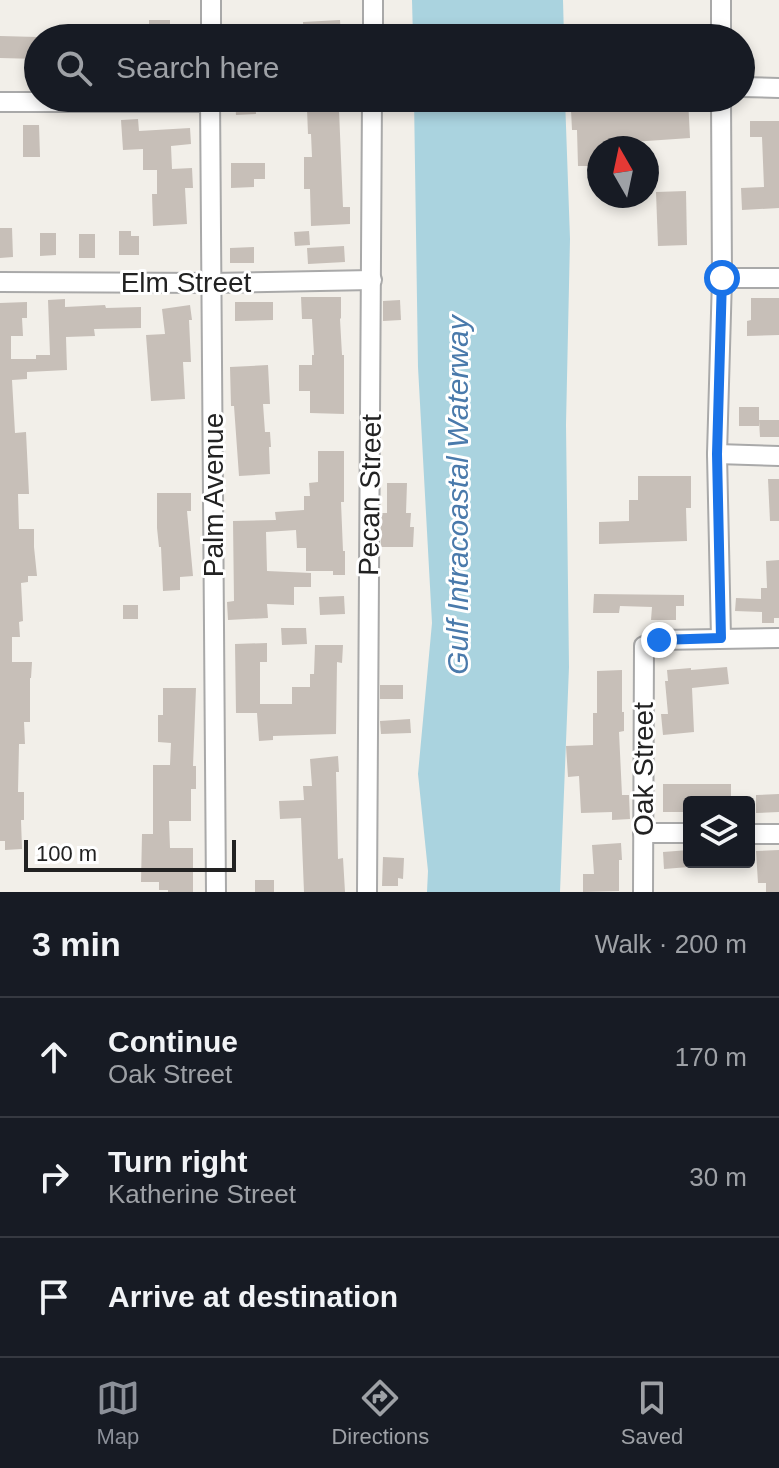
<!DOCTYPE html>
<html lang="en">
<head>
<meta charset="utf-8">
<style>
	body { margin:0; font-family:Arial,sans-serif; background:#20242c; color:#f1f3f6 }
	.controls { position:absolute; right:24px; bottom:24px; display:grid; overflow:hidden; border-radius:8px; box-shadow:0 4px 12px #0003 }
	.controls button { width:72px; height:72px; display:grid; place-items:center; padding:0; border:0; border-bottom:2px solid #363941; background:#171b24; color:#f1f3f6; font:40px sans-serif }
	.compass { position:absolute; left:587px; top:136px; width:72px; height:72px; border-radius:50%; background:#171b24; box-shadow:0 4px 12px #0003; rotate:351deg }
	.scale { position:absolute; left:24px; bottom:20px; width:212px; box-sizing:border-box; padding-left:8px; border:4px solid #222; border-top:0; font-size:22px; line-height:28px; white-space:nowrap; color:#222; -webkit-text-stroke:6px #fff; paint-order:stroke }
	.stop { position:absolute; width:24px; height:24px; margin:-18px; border:6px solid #1a73e8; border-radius:50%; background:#fff }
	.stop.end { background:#1a73e8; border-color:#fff; box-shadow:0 2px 8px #0008 }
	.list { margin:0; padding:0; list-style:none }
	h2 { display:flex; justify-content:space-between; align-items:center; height:104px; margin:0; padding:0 32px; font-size:34px }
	h2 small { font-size:26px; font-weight:400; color:#9ea1a6 }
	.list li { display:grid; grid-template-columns:52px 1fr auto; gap:24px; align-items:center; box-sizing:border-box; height:120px; padding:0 32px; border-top:2px solid #363941 }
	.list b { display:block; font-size:30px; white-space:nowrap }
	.list p { margin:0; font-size:26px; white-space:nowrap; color:#9ea1a6 }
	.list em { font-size:26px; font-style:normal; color:#9ea1a6 }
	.icon { flex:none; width:44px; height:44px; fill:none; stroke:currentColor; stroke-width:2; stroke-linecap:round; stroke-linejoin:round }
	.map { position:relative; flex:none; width:779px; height:892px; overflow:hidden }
	.search { position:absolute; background:#171b24; box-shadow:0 4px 12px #0003; left:24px; right:24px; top:24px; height:88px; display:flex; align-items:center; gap:20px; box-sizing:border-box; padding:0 28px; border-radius:44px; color:#9ea1a6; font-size:30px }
	.sheet { height:464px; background:#171b24 }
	nav { display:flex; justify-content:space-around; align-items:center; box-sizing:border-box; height:112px; border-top:2px solid #363941; background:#171b24; font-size:22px; color:#9ea1a6 }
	nav a { display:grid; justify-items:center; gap:4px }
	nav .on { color:#8c9099 }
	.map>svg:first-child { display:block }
	.water { fill:#aad3df }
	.building { fill:#c7bfb8 }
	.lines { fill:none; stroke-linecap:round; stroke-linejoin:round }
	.street-casing { stroke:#a9a9a9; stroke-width:22 }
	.street { stroke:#fff; stroke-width:18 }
	.route { stroke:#1a73e8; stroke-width:10 }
	.labels { text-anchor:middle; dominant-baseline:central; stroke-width:6; stroke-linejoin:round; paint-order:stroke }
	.street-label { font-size:28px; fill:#222; stroke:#fff }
	.water-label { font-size:30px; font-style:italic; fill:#4a7aab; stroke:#fff }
</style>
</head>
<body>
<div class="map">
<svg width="779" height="892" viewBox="0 0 779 892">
	<rect width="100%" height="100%" fill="#f2efe9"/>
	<!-- water -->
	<g class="water">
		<path d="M 412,0 L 563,0 L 564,38 L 413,38 Z"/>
		<path d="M 414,98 L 565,98 L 570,239 L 566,425 L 569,667 L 560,892 L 427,892 L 428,871 L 418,774 L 432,623 L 418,367 Z"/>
	</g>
	<!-- building -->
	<g class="building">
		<rect x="149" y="20" width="21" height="17"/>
		<path d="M 340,20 L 341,38 L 304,38 L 303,22 Z"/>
		<path d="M 0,36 L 38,37 L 38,59 L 0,58 Z"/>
		<path d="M 235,98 L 255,98 L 256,114 L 236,115 Z"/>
		<path d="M 303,98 L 341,98 L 340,110 L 339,110 L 343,207 L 350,207 L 350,224 L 311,226 L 310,189 L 304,189 L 304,157 L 312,157 L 311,134 L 308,134 L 307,109 L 303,109 Z"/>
		<path d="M 629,98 L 688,98 L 690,138 L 632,142 L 632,148 L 599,148 L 599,166 L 578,166 L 577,130 L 572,130 L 571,110 L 629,108 Z"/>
		<path d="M 138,119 L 139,131 L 190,128 L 191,144 L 171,146 L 172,169 L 192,168 L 193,188 L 185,188 L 187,224 L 153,226 L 152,194 L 157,194 L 157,170 L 143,170 L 143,149 L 123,150 L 121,120 Z"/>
		<path d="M 750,121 L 779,121 L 779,208 L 742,210 L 741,188 L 764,187 L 762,137 L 750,137 Z"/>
		<path d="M 23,125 L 39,125 L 40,157 L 23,157 Z"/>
		<path d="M 231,163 L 265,163 L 265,179 L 254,179 L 254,187 L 231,188 Z"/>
		<path d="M 686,191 L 687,245 L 658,246 L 656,192 Z"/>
		<path d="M 0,228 L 12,228 L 13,257 L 0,258 Z"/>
		<path d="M 119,231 L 131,231 L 131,236 L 139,236 L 139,255 L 119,255 Z"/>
		<path d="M 309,231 L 310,245 L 295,246 L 294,232 Z"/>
		<path d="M 40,233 L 56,233 L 56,255 L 40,256 Z"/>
		<rect x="79" y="234" width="16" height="24"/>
		<path d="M 344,246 L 345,262 L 308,264 L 307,248 Z"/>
		<path d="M 254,247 L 254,263 L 230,263 L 230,248 Z"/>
		<path d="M 301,297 L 341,297 L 341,318 L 340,319 L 342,355 L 344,355 L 344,414 L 310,413 L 310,391 L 299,391 L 299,365 L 312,365 L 312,355 L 314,355 L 312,319 L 302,319 Z"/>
		<path d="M 751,298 L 779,298 L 779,335 L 747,336 L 747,321 L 751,320 Z"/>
		<path d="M 65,299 L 65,307 L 105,305 L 106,308 L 141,307 L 141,328 L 94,329 L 95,336 L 66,337 L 67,370 L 27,372 L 27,379 L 12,380 L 15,433 L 26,432 L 29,494 L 18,494 L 19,529 L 34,529 L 34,547 L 37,576 L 28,576 L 28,582 L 21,583 L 23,621 L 19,622 L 20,637 L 12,637 L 12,662 L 32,662 L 31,678 L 30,678 L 30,722 L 24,722 L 25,744 L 19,744 L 18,792 L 24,792 L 24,820 L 21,820 L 22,849 L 5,850 L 5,841 L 0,841 L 0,303 L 27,302 L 27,318 L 22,318 L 23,336 L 11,336 L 11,359 L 36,359 L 36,355 L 50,355 L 48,300 Z"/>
		<path d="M 400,300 L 401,320 L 383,321 L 383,301 Z"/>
		<path d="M 235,302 L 273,302 L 273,320 L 235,321 Z"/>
		<path d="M 190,305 L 192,320 L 189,320 L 191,362 L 183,362 L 185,399 L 151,401 L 146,335 L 165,334 L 162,309 Z"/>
		<path d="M 268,365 L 270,404 L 263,404 L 265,432 L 270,432 L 271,447 L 269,447 L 270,474 L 239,476 L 234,406 L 231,406 L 230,367 Z"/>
		<rect x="739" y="407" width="20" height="19"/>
		<path d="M 759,420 L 779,420 L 779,437 L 760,437 Z"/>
		<path d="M 318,451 L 344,451 L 344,502 L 341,502 L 343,551 L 345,551 L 345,575 L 333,575 L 333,571 L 306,571 L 306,548 L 297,548 L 296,530 L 266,532 L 267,571 L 311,573 L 311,587 L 294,587 L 294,605 L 267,604 L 268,618 L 228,620 L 227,602 L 234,601 L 233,521 L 276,520 L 275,512 L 304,510 L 304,496 L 310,496 L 309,483 L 318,482 Z"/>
		<path d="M 638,476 L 691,476 L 691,508 L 686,508 L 687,541 L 599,544 L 599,522 L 629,521 L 629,500 L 638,500 Z"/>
		<path d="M 768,479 L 779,479 L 779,521 L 770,521 Z"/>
		<path d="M 387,483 L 407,483 L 406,513 L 411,513 L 410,527 L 414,527 L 413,547 L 381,547 L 381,513 L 387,513 Z"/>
		<path d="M 157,493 L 191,493 L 191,511 L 187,511 L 193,576 L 180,577 L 180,590 L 163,591 L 161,547 L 159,547 L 157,528 Z"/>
		<path d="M 779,560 L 779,618 L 774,618 L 774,623 L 762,623 L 762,612 L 735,611 L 736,598 L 761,599 L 761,588 L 767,588 L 766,561 Z"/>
		<path d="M 594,594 L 684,595 L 684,606 L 676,606 L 676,620 L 651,620 L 652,607 L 620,606 L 619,613 L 593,613 Z"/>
		<path d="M 344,596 L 345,614 L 320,615 L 319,597 Z"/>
		<rect x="123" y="605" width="15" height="14"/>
		<path d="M 281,628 L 306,628 L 307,644 L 282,645 Z"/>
		<path d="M 267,643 L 267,662 L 260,662 L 260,704 L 292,704 L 292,687 L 310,687 L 310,674 L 314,674 L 315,645 L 343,645 L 342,663 L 337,662 L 336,734 L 273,736 L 273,740 L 259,741 L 257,713 L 236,713 L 235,644 Z"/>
		<path d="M 727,667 L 729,684 L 692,688 L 694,732 L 663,735 L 661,714 L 668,714 L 665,681 L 668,681 L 667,670 L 691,668 L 691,670 Z"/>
		<path d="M 622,670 L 622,712 L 624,712 L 624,731 L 619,732 L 622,795 L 629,795 L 630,819 L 612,820 L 612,812 L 581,813 L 579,776 L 568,777 L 566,746 L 593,745 L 593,713 L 597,713 L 597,671 Z"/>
		<rect x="380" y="685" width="23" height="14"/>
		<path d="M 163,688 L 196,688 L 193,766 L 196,766 L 196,789 L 191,789 L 191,821 L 169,821 L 170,848 L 193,848 L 193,892 L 168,892 L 168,890 L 159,890 L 159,882 L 141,882 L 142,834 L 153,834 L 153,765 L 170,765 L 171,743 L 158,742 L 158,715 L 163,715 Z"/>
		<path d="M 410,719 L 411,733 L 381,734 L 380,721 Z"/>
		<path d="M 338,756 L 339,772 L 336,772 L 338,859 L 343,858 L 345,892 L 304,892 L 301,818 L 280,819 L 279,801 L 304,800 L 303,786 L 312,786 L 310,759 Z"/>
		<path d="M 663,784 L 731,784 L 731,802 L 689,802 L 689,812 L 663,812 Z"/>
		<path d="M 779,794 L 779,812 L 756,813 L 756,795 Z"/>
		<path d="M 621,843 L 622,860 L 619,860 L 619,891 L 583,892 L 583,874 L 594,874 L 592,845 Z"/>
		<path d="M 689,850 L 689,867 L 664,869 L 663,852 Z"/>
		<path d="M 779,850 L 779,892 L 766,892 L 766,883 L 758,883 L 756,851 Z"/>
		<path d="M 383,857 L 404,858 L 403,879 L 398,878 L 398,886 L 382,886 Z"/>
		<rect x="255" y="880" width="19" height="12"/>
	</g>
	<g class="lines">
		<defs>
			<g id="street">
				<path d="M 721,0 L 721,38"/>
				<path d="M 211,38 L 211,0"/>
				<path d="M 373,38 L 373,0"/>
				<path d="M 741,87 L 779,88"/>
				<path d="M 210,98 L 216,892"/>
				<path d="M 0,102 L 210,102"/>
				<path d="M 722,278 L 779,278"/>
				<path d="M 0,282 L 211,283 L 372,280"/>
				<path d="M 717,454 L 779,456"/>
				<path d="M 721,638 L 717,454 L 722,278 L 721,98"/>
				<path d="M 643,833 L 689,833"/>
				<path d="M 749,834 L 779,834"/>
				<path d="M 367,892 L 372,98"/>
				<path d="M 643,892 L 644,646 L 659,640 L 779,638"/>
			</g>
		</defs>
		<!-- street casing -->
		<use href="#street" class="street-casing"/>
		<!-- street -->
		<use href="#street" class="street"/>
	</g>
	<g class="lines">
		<!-- route -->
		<path class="route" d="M 659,640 L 721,638 L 717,454 L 722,278"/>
	</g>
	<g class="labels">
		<!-- street labels -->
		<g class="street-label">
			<text x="186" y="282">Elm Street</text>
			<text transform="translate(213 495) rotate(-90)">Palm Avenue</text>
			<text transform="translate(370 495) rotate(-89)">Pecan Street</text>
			<text transform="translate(643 769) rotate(-90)">Oak Street</text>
		</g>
		<!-- water labels -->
		<g class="water-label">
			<text transform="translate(457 495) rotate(-90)">Gulf Intracoastal Waterway</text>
		</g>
	</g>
</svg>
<div class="controls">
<button><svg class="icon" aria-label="layers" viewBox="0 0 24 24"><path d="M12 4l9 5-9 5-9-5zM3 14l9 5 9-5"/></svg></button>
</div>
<svg class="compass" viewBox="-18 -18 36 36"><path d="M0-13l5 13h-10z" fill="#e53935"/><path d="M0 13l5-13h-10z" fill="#9ea1a6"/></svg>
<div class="scale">100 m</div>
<div class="stop" style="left:722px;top:278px"></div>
<div class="stop end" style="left:659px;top:640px"></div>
<div class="search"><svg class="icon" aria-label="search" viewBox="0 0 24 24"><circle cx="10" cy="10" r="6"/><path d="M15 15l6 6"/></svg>Search here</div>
</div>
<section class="sheet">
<h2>3 min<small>Walk · 200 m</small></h2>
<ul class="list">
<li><svg class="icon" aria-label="ahead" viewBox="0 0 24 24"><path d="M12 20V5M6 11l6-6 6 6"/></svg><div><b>Continue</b><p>Oak Street</p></div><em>170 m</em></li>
<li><svg class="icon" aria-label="right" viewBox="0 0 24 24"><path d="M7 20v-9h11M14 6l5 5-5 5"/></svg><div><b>Turn right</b><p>Katherine Street</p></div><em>30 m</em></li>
<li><svg class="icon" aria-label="arrive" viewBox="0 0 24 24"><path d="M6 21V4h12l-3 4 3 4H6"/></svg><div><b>Arrive at destination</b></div></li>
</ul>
</section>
<nav>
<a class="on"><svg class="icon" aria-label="map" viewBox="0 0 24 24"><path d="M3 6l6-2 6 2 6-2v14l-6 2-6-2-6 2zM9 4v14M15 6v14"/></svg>Map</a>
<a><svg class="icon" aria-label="directions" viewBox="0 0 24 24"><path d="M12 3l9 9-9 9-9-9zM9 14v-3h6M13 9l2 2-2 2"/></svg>Directions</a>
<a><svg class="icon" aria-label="saved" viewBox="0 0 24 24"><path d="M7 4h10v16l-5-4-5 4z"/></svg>Saved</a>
</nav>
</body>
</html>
